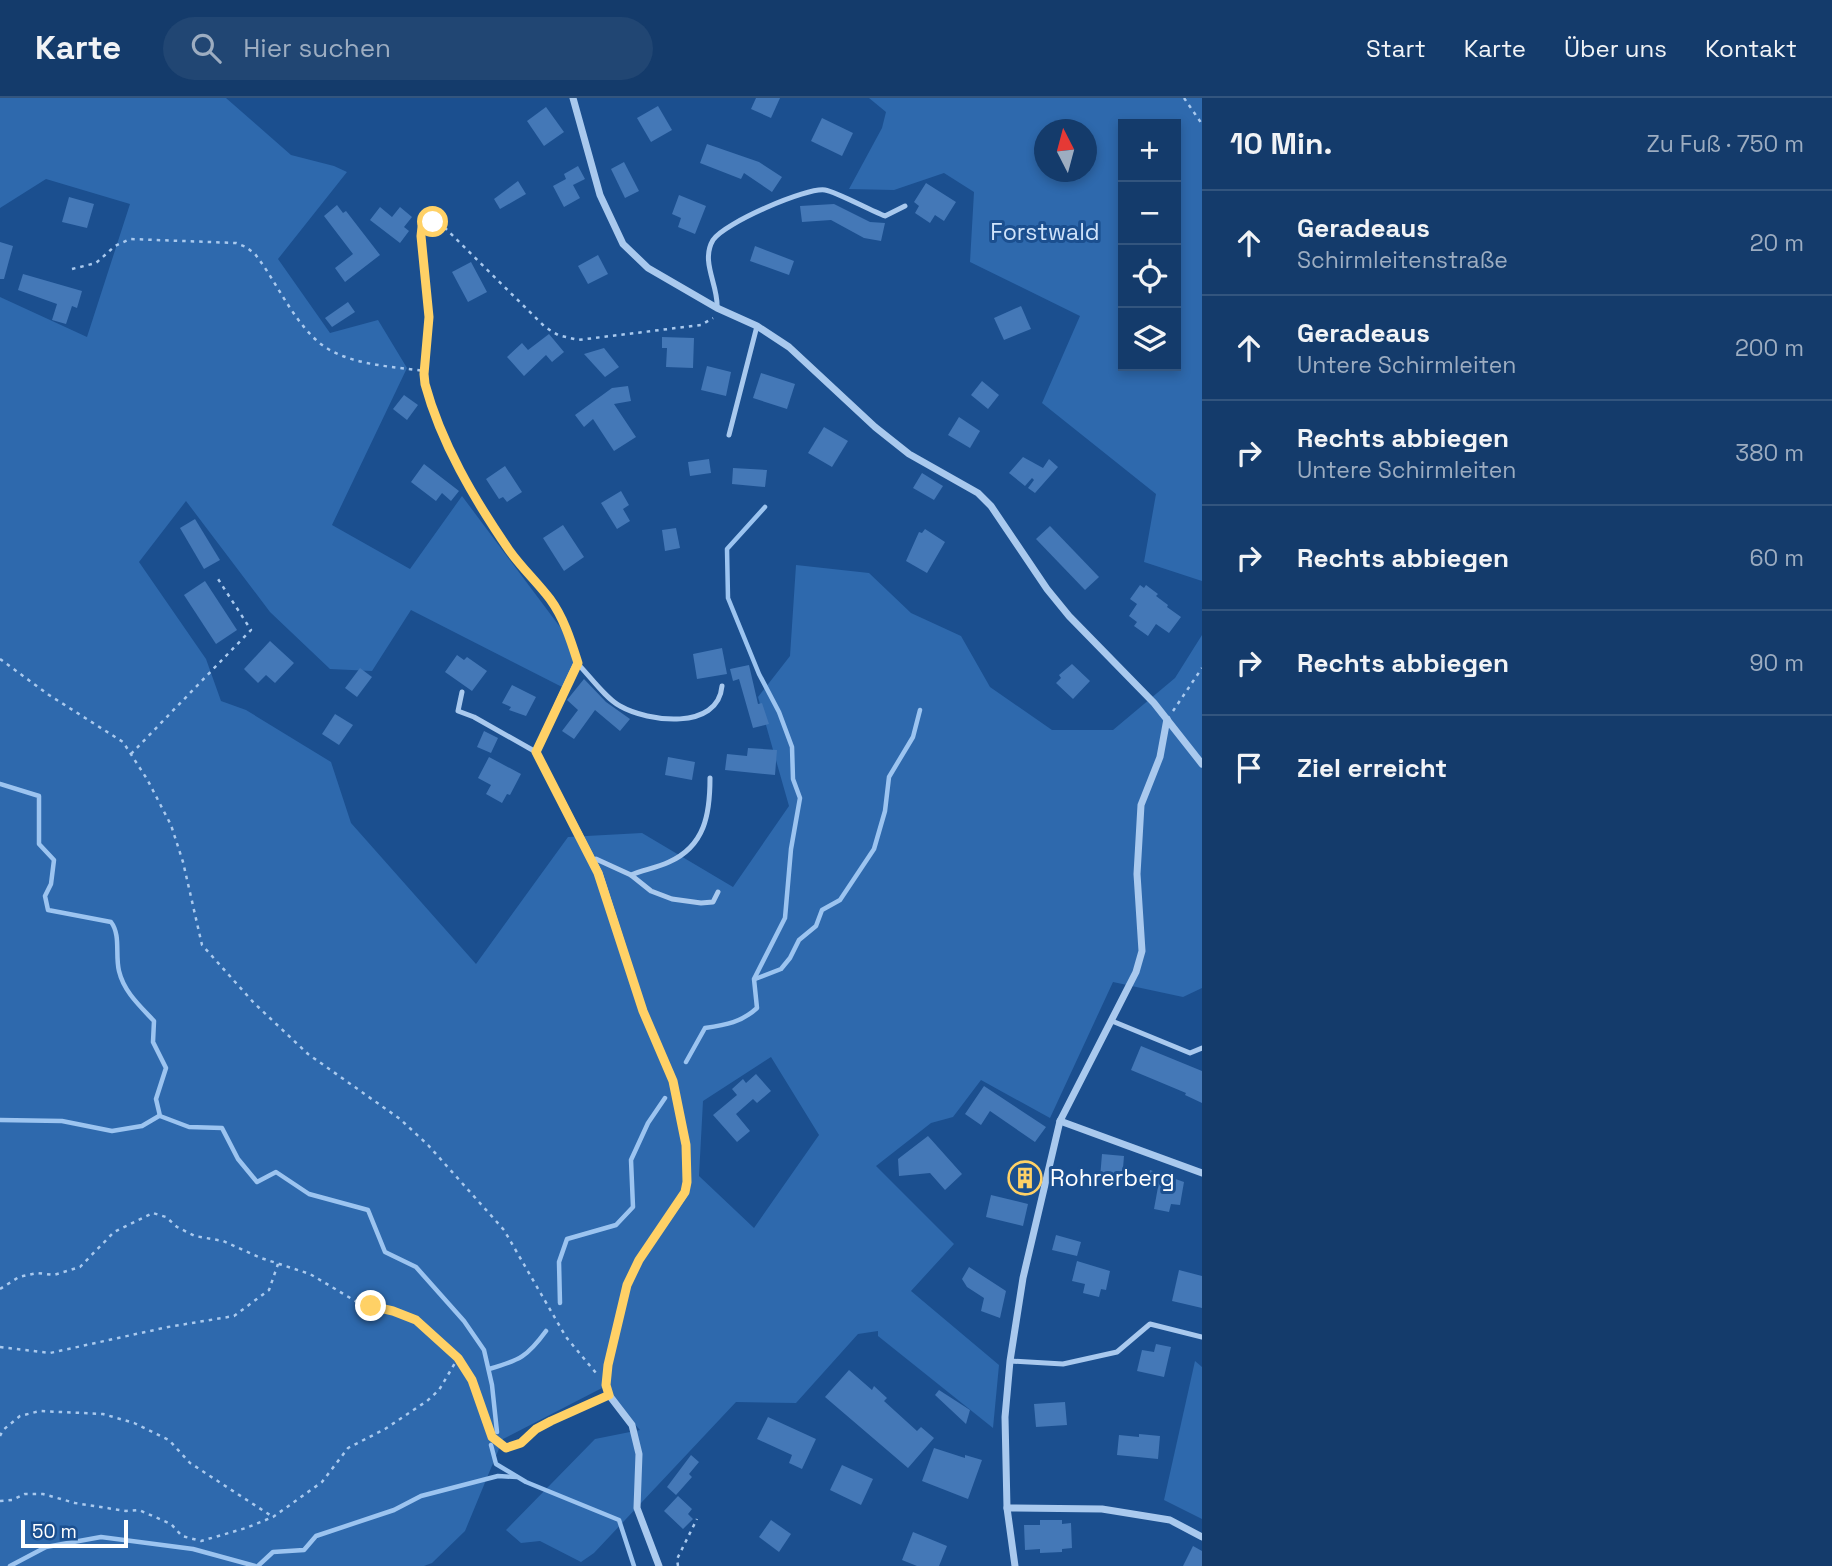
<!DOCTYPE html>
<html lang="de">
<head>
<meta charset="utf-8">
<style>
	body { margin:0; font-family:"Space Grotesk",sans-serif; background:#214673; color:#f1f3f6 }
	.controls { position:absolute; right:21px; top:21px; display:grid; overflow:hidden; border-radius:0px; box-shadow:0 4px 10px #0003 }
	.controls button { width:63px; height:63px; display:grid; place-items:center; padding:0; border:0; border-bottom:2px solid #33557e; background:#143b6b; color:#f1f3f6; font:35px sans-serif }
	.compass { position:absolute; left:1034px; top:21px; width:63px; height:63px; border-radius:50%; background:#143b6b; box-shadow:0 4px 10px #0003; rotate:354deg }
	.scale { position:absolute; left:21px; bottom:18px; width:107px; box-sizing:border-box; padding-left:7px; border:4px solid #fff; border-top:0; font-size:19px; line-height:24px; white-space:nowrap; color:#fff; -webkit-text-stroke:5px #1b4f8f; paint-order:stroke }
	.stop { position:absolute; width:21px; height:21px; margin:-16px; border:5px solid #ffd166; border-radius:50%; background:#fff }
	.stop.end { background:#ffd166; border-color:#fff; box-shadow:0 2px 7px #0008 }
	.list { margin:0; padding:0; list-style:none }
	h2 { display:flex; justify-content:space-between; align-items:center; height:91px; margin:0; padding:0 28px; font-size:30px }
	h2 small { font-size:23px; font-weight:400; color:#9dadc1 }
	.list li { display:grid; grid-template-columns:46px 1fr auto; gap:21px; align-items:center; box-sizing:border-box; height:105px; padding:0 28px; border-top:2px solid #33557e }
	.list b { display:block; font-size:26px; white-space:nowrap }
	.list p { margin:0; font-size:23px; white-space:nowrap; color:#9dadc1 }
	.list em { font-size:23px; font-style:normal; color:#9dadc1 }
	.icon { flex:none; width:38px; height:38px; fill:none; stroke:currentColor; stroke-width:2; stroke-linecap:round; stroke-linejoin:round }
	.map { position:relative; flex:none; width:1202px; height:1468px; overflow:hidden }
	header { display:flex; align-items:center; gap:42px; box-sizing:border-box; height:98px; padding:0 35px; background:#143b6b; border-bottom:2px solid #33557e }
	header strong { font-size:33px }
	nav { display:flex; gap:38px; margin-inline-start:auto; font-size:24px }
	.search { width:490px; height:63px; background:#214673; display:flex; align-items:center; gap:18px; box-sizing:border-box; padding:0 24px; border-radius:38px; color:#9dadc1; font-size:26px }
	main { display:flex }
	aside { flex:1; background:#143b6b }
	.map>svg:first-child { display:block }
	.green { fill:#2e69ad; fill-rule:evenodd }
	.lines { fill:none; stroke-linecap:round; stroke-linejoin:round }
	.stream { stroke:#9cc4f0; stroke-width:4.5 }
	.building { fill:#4478b7 }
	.path { stroke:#a9c9ee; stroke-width:2.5; stroke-dasharray:3.5 5; stroke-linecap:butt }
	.service { stroke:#a9c9ee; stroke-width:5 }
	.minor { stroke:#a9c9ee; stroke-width:7 }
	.route { stroke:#ffd166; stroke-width:9 }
	.labels { text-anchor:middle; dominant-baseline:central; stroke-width:6; stroke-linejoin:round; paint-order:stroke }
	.park-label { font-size:23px; fill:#cfe3fa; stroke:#1b4f8f }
	.poi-label { font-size:23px; fill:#fff; stroke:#1b4f8f; text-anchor:start }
</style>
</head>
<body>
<header>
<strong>Karte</strong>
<div class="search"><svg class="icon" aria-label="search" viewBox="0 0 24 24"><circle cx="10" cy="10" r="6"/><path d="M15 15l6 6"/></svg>Hier suchen</div>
<nav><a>Start</a><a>Karte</a><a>Über uns</a><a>Kontakt</a></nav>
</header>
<main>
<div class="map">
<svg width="1202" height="1468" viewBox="0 0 1202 1468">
	<rect width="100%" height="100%" fill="#1b4f8f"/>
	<!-- green -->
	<g class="green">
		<path d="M 0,0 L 226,0 L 291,57 L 334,68 L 347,74 L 278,161 L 330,235 L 378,222 L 407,270 L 332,427 L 410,471 L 462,398 L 575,549 L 577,565 L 564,590 L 411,512 L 372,573 L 330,571 L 270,514 L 186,403 L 139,464 L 206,561 L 221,603 L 246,612 L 331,664 L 351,725 L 476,866 L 568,739 L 642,735 L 733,789 L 789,708 L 758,599 L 790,558 L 796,467 L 869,475 L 911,515 L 961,538 L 990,589 L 1052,632 L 1113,632 L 1175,580 L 1202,537 L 1202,890 L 1183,899 L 1113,884 L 1050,1020 L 981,982 L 953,1019 L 931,1025 L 876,1068 L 954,1146 L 911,1193 L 999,1267 L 993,1330 L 878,1238 L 878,1233 L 858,1236 L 796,1305 L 736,1304 L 594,1455 L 581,1464 L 540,1443 L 521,1445 L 506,1432 L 595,1341 L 640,1332 L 602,1290 L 503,1341 L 465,1433 L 432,1465 L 424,1468 L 0,1468 L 0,199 L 87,239 L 130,106 L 46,81 L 0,110 ZM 771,959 L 819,1037 L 754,1130 L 699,1078 L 703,1003 Z"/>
		<path d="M 869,0 L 1202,0 L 1202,483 L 1144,464 L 1156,396 L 1042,305 L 1080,218 L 970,164 L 974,94 L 944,75 L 894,92 L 849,91 L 882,30 L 886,14 ZM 1123,26 L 1176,26 L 1176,268 L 1123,268 ZM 1044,32 L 1086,32 L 1086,74 L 1044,74 Z"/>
		<path d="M 1195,1263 L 1202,1269 L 1202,1421 L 1164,1402 Z"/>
	</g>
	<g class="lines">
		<!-- stream -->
		<g class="stream">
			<path d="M 0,686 L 39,698 L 39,746 L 54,762 L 51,786 L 45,798 L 48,812 L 111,824 C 121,837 115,857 119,873 C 124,894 140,908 154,923 L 153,944 L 166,970 L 156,1001 L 160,1018 L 189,1029 L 222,1030 L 238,1061 L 257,1084 L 276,1074 L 309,1096 L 368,1112 L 385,1154 L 416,1169 L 464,1223 L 484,1252 L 492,1287 L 497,1334"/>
			<path d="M 755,881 L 781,871 L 790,860 L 799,842 L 816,828 L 822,812 L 840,802 L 874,751 L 885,713 L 889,679 L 913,639 L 920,612"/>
			<path d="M 686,964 L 705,930 C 726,927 742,924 757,910 L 754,881 L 785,820 L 791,751 L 800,700 L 793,681 L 792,649 L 779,614 L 759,576 L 728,500 L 727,451 L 765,409"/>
			<path d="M 0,1022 L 62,1023 L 112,1033 L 142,1028 L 159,1018"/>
			<path d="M 560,1205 L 559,1164 L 567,1141 L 616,1127 L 633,1109 L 631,1062 L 648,1025 L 665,1000"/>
			<path d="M 489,1271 C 520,1262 527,1259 546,1233"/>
			<path d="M 491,1347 L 496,1366 L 526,1384 L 619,1422 L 634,1468"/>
			<path d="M 10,1468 L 46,1449 L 101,1439 L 193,1451 L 255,1468"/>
			<path d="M 258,1468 L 273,1454 L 304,1452 L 316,1438 L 394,1412 L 421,1398 L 498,1378 L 517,1379"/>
		</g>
	</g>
	<!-- building -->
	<g class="building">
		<path d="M 756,0 L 780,0 L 771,20 L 751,11 Z"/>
		<path d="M 658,8 L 672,32 L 651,44 L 637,20 Z"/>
		<path d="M 546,9 L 564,34 L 544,48 L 527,23 Z"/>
		<path d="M 822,20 L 853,35 L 842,58 L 811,43 Z"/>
		<path d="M 707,46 L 759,64 L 782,79 L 772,94 L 744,75 L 741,81 L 700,65 Z"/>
		<path d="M 624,64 L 639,93 L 625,100 L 611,71 Z"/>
		<path d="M 578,68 L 585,81 L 573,87 L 580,100 L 564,109 L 553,88 L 566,81 L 564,76 Z"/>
		<path d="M 518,83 L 526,96 L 500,111 L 494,101 Z"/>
		<path d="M 926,85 L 956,104 L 944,123 L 935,117 L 930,125 L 915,115 L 919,108 L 914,104 Z"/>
		<path d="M 679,97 L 706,108 L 695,136 L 678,129 L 681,120 L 672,116 Z"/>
		<path d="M 69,99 L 94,106 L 87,130 L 62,124 Z"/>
		<path d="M 834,106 L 870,124 L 885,125 L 881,143 L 864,140 L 831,122 L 802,124 L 800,108 Z"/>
		<path d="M 337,107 L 343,115 L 346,113 L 380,157 L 345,184 L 335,170 L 353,156 L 324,118 Z"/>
		<path d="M 380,109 L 392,119 L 400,109 L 412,119 L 404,129 L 409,133 L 400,145 L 370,122 Z"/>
		<path d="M 0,144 L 13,148 L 4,181 L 0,181 Z"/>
		<path d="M 755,148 L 794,163 L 789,177 L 750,163 Z"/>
		<path d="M 598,157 L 608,176 L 588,186 L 578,168 Z"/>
		<path d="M 471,164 L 487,194 L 468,204 L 452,174 Z"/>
		<path d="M 23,176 L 82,193 L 77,210 L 72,208 L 66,226 L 52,222 L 57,206 L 18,192 Z"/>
		<path d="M 348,204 L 355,214 L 332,229 L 325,220 Z"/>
		<path d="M 1021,208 L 1031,231 L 1004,242 L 994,220 Z"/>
		<path d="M 549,236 L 564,254 L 552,264 L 546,257 L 524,278 L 507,259 L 522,245 L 528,252 Z"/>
		<path d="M 662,239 L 694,240 L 693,270 L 666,269 L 667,250 L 662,250 Z"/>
		<path d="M 604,250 L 619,269 L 605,279 L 584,256 Z"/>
		<path d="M 707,268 L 731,274 L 726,298 L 701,292 Z"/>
		<path d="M 761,275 L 795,286 L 787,311 L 753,300 Z"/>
		<path d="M 982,283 L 999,297 L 988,311 L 971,297 Z"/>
		<path d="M 628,288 L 631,303 L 614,306 L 636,339 L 614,353 L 593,321 L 584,329 L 575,317 L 612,290 Z"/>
		<path d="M 404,297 L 418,307 L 407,322 L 393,311 Z"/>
		<path d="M 959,319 L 980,333 L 970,350 L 948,337 Z"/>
		<path d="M 824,329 L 848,343 L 832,369 L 808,355 Z"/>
		<path d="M 1023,359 L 1043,370 L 1049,361 L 1058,369 L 1035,395 L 1028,390 L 1034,382 L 1032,380 L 1025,388 L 1009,375 Z"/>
		<path d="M 709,361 L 711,375 L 690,378 L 688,364 Z"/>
		<path d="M 424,366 L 459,393 L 451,403 L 442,395 L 436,403 L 411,384 Z"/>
		<path d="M 505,368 L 522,394 L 507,404 L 503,399 L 499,401 L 486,381 Z"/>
		<path d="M 733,370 L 767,372 L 765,389 L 732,386 Z"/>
		<path d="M 922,375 L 943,388 L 934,402 L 913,390 Z"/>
		<path d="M 621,393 L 629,407 L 623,411 L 630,423 L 617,431 L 601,405 Z"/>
		<path d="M 195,421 L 220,462 L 204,471 L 180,430 Z"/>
		<path d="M 563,427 L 584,459 L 564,473 L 543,440 Z"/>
		<path d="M 1050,428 L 1099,479 L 1085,492 L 1036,441 Z"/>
		<path d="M 676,430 L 680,450 L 665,453 L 662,432 Z"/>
		<path d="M 925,431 L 945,444 L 927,475 L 906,463 L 919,434 L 922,435 Z"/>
		<path d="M 205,483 L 237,532 L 216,546 L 184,497 Z"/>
		<path d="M 1140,487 L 1144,490 L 1146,487 L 1158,496 L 1156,498 L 1168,507 L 1167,509 L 1181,519 L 1169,535 L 1156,526 L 1148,538 L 1134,528 L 1137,524 L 1129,518 L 1137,506 L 1130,501 Z"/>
		<path d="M 270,543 L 294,565 L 275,585 L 266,577 L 258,585 L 244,571 Z"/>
		<path d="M 722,550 L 727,576 L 697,581 L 693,556 Z"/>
		<path d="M 457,557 L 464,562 L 467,559 L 487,573 L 472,593 L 445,574 Z"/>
		<path d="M 1072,566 L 1090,583 L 1073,601 L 1056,585 L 1061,580 L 1059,577 Z"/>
		<path d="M 749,567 L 758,606 L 762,605 L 769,626 L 753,630 L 739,581 L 733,583 L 730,571 Z"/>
		<path d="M 360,570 L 372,579 L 357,599 L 345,590 Z"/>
		<path d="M 584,581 L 606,604 L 630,621 L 620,633 L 595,612 L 574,641 L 562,633 L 578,612 L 567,602 Z"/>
		<path d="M 512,587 L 536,599 L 526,618 L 509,612 L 511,609 L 502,605 Z"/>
		<path d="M 335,616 L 353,627 L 339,647 L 322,636 Z"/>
		<path d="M 484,633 L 498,640 L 491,655 L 477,649 Z"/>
		<path d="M 748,650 L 777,652 L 775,677 L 725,672 L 727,656 L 747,658 Z"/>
		<path d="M 489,659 L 521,676 L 510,697 L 507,696 L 502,705 L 486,696 L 491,687 L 478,680 Z"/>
		<path d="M 668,659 L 695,664 L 692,682 L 665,677 Z"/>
		<path d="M 1141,948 L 1202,973 L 1202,1005 L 1185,997 L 1186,995 L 1131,972 Z"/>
		<path d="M 756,976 L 771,993 L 757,1005 L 753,1001 L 736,1016 L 750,1033 L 737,1044 L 713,1017 L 737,997 L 732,991 L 743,981 L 746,985 Z"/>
		<path d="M 984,988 L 1046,1029 L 1035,1044 L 990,1013 L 981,1027 L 965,1016 Z"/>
		<path d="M 928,1038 L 962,1076 L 945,1092 L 930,1075 L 899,1078 L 898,1061 Z"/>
		<path d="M 1102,1056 L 1124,1058 L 1122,1082 L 1100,1080 Z"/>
		<path d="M 1150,1072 L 1184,1084 L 1180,1107 L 1171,1106 L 1169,1114 L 1154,1111 L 1158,1089 L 1147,1087 Z"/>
		<path d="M 991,1097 L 1028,1106 L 1023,1128 L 986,1119 Z"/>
		<path d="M 1056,1137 L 1081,1144 L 1077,1158 L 1052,1152 Z"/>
		<path d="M 1077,1163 L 1110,1173 L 1106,1192 L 1101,1191 L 1099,1199 L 1083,1195 L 1085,1186 L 1072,1183 Z"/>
		<path d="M 969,1169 L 1006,1193 L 1000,1220 L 981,1213 L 984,1200 L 967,1189 L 962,1181 Z"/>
		<path d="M 1179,1172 L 1202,1178 L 1202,1210 L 1172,1203 Z"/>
		<path d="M 1156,1246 L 1171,1249 L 1164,1279 L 1137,1273 L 1142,1252 L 1154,1254 Z"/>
		<path d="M 849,1272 L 872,1292 L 874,1288 L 887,1300 L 884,1303 L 917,1333 L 921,1329 L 934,1340 L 908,1370 L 825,1299 Z"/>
		<path d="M 939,1292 L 970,1312 L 966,1326 L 935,1297 Z"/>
		<path d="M 1065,1304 L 1067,1327 L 1036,1329 L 1034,1306 Z"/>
		<path d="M 768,1319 L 816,1341 L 802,1371 L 789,1365 L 792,1357 L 757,1341 Z"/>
		<path d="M 1139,1336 L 1160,1338 L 1158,1361 L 1117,1357 L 1119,1337 L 1139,1339 Z"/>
		<path d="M 934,1350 L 965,1360 L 965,1357 L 982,1362 L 968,1401 L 922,1383 Z"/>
		<path d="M 691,1357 L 699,1364 L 689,1376 L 692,1379 L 676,1397 L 667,1389 Z"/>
		<path d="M 842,1367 L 873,1381 L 861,1407 L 830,1392 Z"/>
		<path d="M 678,1398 L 692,1411 L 688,1416 L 693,1421 L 683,1431 L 664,1413 Z"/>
		<path d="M 771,1422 L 791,1436 L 779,1454 L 759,1439 Z"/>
		<path d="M 1040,1422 L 1062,1422 L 1062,1426 L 1071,1425 L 1072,1450 L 1062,1451 L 1062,1454 L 1040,1455 L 1040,1451 L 1025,1452 L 1024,1427 L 1040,1427 Z"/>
		<path d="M 913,1434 L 947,1448 L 939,1468 L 917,1468 L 902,1462 Z"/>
		<path d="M 1193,1448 L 1202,1453 L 1202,1468 L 1183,1468 Z"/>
	</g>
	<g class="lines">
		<!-- path -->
		<g class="path">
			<path d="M 1184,0 L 1202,26"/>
			<path d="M 72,171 L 96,165 L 115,148 L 130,141 L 236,145 L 246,149 L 255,156 C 276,183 290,217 315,241 C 342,267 389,268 424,273"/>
			<path d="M 575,555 L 571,540 L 551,503 L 510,453 L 445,344 L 436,322 L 424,276 L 429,219 L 421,138 L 422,129 L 433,124 L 444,129 L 545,229 L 558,237 L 578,242 L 701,227 L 713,220"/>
			<path d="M 0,561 L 49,597 L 123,644 L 147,681 L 171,727 L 183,764 L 202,847 L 254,905 L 308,956 L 400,1021 L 428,1047 L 504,1132 L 566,1239 L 596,1275"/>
			<path d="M 1173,613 L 1202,570"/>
			<path d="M 131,656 L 251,532 L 218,481"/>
			<path d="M 0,1191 L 19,1179 L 37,1175 L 54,1177 L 80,1169 L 114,1134 L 153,1115 L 166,1119 L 177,1129 L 195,1138 L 223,1143 L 261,1160 L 310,1176 L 357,1204 L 393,1213 L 416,1222 L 464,1268 L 479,1300 L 492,1339 L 506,1350 C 526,1343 531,1334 548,1324 C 565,1315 583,1310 600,1301"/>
			<path d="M 0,1249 L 50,1255 L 168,1229 L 234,1218 L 269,1192 L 278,1166"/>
			<path d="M 0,1338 L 3,1332 L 20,1318 L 40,1313 L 103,1316 L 134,1325 L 169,1342 L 190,1365 L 273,1419"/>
			<path d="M 0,1403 L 12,1402 L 25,1396 L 43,1396 L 75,1405 L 126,1413 L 139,1412 L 171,1426 L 182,1438 L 201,1443 L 246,1430 L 273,1419 L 322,1384 L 348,1350 L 385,1331 L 427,1303 L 439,1292 L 458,1260"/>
			<path d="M 678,1468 L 677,1461 L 697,1421"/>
		</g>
		<!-- service -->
		<g class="service">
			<path d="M 717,210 C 719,188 700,164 713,142 C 724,125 807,89 825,92 C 837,94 871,113 885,118 L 905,108"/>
			<path d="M 729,337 L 757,228"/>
			<path d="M 577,565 C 589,577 606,601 620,608 C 648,624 718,633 722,588"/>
			<path d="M 462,594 L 458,613 L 474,619 L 536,654"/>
			<path d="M 593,764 L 596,761 L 631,777 L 651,793 L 672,801 L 701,805 L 713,804 L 718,794"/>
			<path d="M 631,777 C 643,772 656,770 669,764 C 705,748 710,716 710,680"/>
			<path d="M 1112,923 L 1190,955 L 1202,950"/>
			<path d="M 1010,1263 L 1063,1266 L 1117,1254 L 1150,1226 L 1202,1239"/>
		</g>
		<!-- minor -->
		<g class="minor">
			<path d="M 573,0 L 600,97 L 623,146 L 648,170 L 717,210 L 757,228 L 789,249 L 875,329 L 909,356 L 978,395 L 991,408 L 1047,491 L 1069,518 L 1154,605 L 1202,666"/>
			<path d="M 577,565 L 536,654 L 599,775 L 643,913 L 673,983 L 686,1047 L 687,1084 L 685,1095 L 639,1162 L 627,1187 L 608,1267 L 606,1287 L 609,1297 L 632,1327 L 639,1356 L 637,1410 L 659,1468"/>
			<path d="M 1060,1023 L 1202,1075"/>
			<path d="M 1007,1410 L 1102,1411 L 1170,1422 L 1202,1439"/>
			<path d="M 1015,1468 L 1007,1410 L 1005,1319 L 1010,1263 L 1023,1180 L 1060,1023 L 1136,874 L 1142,853 L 1137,776 L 1141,707 L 1160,659 L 1167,621"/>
		</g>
	</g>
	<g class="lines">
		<!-- route -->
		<path class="route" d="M 371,1208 L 393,1213 L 416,1222 L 458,1260 L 472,1282 L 492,1339 L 506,1350 L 521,1345 L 536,1331 L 551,1323 L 609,1297 L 606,1287 L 608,1267 L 627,1187 L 639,1162 L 685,1094 L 687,1084 L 686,1047 L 673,983 L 643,913 L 598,775 L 536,654 L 578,565 C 571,543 564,520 550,501 C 537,484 521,469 509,452 C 474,401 441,345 425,286 L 424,276 L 429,219 L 421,138 L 422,129 L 433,124"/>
	</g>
	<!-- icons -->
	<defs>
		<symbol id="building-ring" viewBox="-11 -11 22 22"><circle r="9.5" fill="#1b4f8f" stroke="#ffd166" stroke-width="1.5"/><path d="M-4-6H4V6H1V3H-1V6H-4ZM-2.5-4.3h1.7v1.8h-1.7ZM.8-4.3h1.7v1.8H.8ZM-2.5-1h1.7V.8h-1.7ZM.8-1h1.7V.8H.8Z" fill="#ffd166"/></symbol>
	</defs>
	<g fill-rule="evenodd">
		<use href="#building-ring" x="1006" y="1061" width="38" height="38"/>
	</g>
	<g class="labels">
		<!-- park labels -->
		<g class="park-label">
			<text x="1045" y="134">Forstwald</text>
		</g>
		<!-- poi labels -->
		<g class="poi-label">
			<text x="1050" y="1080">Rohrerberg</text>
		</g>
	</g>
</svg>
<div class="controls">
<button>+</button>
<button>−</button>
<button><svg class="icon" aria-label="locate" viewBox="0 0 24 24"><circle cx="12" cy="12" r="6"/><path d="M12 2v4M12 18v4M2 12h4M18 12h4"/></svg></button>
<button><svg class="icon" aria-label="layers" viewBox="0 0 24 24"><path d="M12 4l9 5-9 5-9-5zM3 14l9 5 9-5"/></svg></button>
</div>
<svg class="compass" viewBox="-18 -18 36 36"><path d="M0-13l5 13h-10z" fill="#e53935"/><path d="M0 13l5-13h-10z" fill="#9dadc1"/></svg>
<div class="scale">50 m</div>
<div class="stop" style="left:433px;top:124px"></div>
<div class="stop end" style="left:371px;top:1208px"></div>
</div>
<aside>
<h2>10 Min.<small>Zu Fuß · 750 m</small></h2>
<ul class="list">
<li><svg class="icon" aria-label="ahead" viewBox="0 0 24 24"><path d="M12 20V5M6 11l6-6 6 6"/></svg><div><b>Geradeaus</b><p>Schirmleitenstraße</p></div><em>20 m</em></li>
<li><svg class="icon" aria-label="ahead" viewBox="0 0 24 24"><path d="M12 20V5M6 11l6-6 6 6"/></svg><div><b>Geradeaus</b><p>Untere Schirmleiten</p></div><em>200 m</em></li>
<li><svg class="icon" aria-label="right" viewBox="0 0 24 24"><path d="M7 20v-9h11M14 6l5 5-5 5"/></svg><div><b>Rechts abbiegen</b><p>Untere Schirmleiten</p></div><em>380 m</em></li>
<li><svg class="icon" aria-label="right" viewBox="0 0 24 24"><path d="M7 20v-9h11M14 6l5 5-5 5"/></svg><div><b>Rechts abbiegen</b></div><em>60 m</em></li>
<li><svg class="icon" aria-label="right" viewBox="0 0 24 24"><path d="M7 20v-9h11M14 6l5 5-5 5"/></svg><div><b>Rechts abbiegen</b></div><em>90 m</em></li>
<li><svg class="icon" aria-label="arrive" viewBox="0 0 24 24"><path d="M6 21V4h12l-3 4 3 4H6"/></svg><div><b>Ziel erreicht</b></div></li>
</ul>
</aside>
</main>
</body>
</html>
